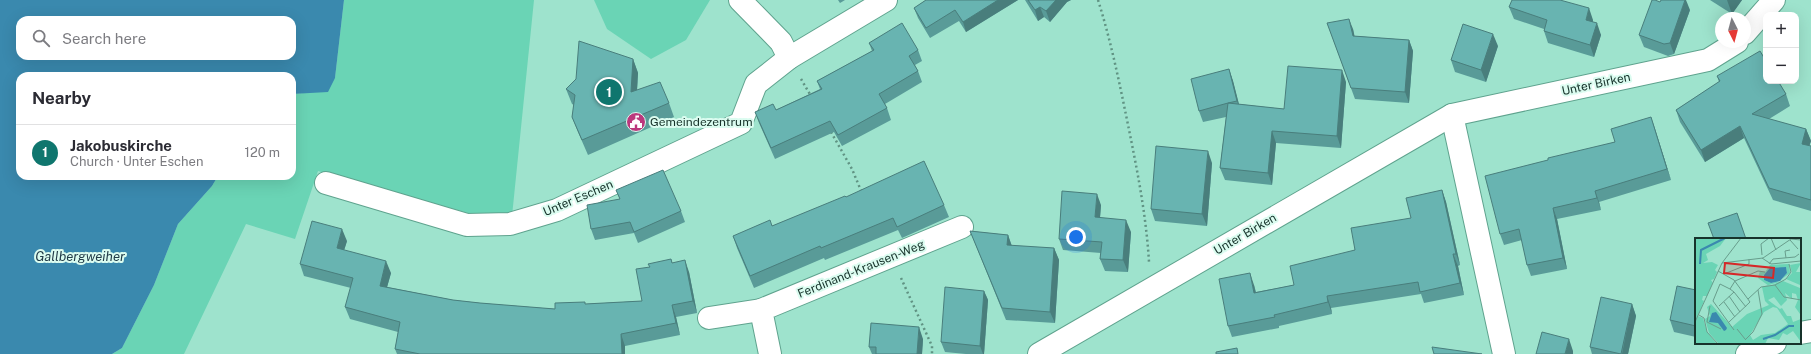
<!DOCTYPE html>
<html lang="en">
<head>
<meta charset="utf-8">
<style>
	body { margin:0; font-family:"Public Sans",sans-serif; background:#f7f7f7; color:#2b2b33 }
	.controls { position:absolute; right:12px; top:12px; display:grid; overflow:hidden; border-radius:8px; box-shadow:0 4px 16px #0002 }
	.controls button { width:36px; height:36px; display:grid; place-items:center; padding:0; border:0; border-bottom:1px solid #e1e1e2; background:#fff; color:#2b2b33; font:20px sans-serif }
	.compass { position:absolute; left:1715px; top:12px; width:36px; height:36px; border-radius:50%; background:#fff; box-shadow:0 4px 16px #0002; rotate:174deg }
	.you { position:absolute; left:1076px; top:237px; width:14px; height:14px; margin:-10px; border:3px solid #fff; border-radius:50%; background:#1a73e8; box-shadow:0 0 0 6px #1a73e833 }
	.badge { display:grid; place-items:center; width:26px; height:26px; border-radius:50%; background:#0f766e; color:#fff; font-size:13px; font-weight:700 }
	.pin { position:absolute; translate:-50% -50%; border:2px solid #fff; box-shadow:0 1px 4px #0006 }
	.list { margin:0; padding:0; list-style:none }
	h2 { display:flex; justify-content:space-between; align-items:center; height:52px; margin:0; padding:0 16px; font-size:17px }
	h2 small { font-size:13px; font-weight:400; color:#7c7c81 }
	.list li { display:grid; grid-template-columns:26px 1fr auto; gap:12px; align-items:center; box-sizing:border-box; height:56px; padding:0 16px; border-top:1px solid #e1e1e2 }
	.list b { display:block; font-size:15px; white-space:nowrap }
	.list p { margin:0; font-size:13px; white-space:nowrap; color:#7c7c81 }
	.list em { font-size:13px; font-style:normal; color:#7c7c81 }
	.icon { flex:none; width:22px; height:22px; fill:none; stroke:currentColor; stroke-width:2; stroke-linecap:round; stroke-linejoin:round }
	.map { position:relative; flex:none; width:1811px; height:354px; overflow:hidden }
	.search { position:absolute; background:#fff; box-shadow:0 4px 16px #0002; left:16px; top:16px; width:280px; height:44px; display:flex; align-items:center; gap:10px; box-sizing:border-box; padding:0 14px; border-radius:12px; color:#7c7c81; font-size:15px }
	.panel { position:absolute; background:#fff; box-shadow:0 4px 16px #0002; left:16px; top:72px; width:280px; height:108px; border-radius:12px }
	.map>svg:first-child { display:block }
	.green { fill:#6ad4b5 }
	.water { fill:#3a89ae; fill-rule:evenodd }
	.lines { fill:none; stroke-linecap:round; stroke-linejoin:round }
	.minor-casing { stroke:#5fa38e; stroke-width:24 }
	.path { stroke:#609383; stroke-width:2.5; stroke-dasharray:2 3; stroke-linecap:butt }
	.minor { stroke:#fff; stroke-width:22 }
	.wall { fill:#599b98 }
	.shaded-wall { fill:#497e7c }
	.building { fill:#68b4b1; stroke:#497e7c }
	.labels { text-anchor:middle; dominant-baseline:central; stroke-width:4; stroke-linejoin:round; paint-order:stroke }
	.street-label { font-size:12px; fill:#17332b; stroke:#dbfcf0 }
	.poi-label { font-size:12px; fill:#17332b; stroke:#dbfcf0; text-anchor:start }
	.water-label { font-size:13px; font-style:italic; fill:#223b48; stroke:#dbfcf0 }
	.inset-river { fill:none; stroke:#3a89ae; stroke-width:2 }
	.inset-road { fill:none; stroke:#689d8c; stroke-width:1 }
	.view { fill:#d62828; fill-opacity:0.15; stroke:#d62828; stroke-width:2 }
	.inset-edge { fill:none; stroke:#17332b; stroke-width:2 }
</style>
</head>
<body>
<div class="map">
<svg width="1811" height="354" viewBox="0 0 1811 354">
	<rect width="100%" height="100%" fill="#9ee3cd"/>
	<!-- green -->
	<g class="green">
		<path d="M 344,0 L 534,0 L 512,216 L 468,213 L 318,171 L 295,239 L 246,224 L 184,354 L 112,354 L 122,348 L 154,285 L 178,224 L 212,186 L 218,176 L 292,176 L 292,94 L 304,93 L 335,78 Z"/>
		<path d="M 594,0 L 710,0 L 686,40 L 651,59 L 607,29 Z"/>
	</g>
	<!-- water -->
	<path class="water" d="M 0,0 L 344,0 L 335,78 L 328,92 L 292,94 L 292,76 L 20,76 L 20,176 L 218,176 L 212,186 L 178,224 L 154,285 L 122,348 L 112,354 L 0,354 ZM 20,20 L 292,20 L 292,56 L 20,56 Z"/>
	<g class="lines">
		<defs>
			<g id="minor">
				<path d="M 740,0 L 781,42 L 789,58"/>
				<path d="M 1745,33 L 1774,0"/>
				<path d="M 1452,115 L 1504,354"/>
				<path d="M 326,183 L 467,225 L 510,224 L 557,210 L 741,123 L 756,84 L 789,58 L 886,0"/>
				<path d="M 709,318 L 761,310"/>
				<path d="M 1800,333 L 1811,331"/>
				<path d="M 770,354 L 761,310 L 962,227"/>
				<path d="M 1039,354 L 1452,115 L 1708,60 L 1737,42"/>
				<path d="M 1747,354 L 1775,343"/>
			</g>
		</defs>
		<!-- minor casing -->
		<use href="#minor" class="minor-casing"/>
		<!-- path -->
		<g class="path">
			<path d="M 1098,0 C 1110,38 1118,76 1126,115 C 1136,164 1146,212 1149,262"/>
			<path d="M 801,79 L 811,96"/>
			<path d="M 831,132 L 852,169 L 862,193"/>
			<path d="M 901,278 L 932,346 L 932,354"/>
		</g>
		<!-- minor -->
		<use href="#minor" class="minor"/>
	</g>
	<!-- wall -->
	<g class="wall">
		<path d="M 838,0 L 845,0 L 840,3 Z"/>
		<path d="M 926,0 L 1018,0 L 966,32 L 959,21 L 930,38 L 918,18 L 914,8 Z"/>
		<path d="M 1025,0 L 1071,0 L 1067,2 L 1050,22 L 1044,17 L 1038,21 Z"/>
		<path d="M 1710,0 L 1742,0 L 1732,14 Z"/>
		<path d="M 1509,7 L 1593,20 L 1593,22 L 1601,35 L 1594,57 L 1548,43 L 1544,31 L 1544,29 L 1514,19 Z"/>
		<path d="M 1690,10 L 1674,54 L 1668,56 L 1644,47 L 1639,35 Z"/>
		<path d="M 1327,23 L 1353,29 L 1354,36 L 1409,40 L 1413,51 L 1409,103 L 1355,99 Z"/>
		<path d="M 869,43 L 918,50 L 922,61 L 915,65 L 918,71 L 922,82 L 885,104 L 887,108 L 891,120 L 842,146 L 834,132 L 775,159 L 759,123 L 755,112 L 776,110 L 820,89 L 817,81 L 872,51 Z"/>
		<path d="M 1498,46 L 1486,82 L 1455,72 L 1451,60 Z"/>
		<path d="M 633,59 L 638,73 L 637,90 L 669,103 L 674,117 L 588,155 L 578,132 L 572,117 L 574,105 L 572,104 L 566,89 Z"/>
		<path d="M 1229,69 L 1233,81 L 1239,104 L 1284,109 L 1346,82 L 1341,148 L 1276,143 L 1272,185 L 1225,180 L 1220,168 L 1226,117 L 1203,122 L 1199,111 Z"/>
		<path d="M 1717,76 L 1786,94 L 1790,106 L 1769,119 L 1806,129 L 1811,141 L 1809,146 L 1811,146 L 1811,211 L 1773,200 L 1744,138 L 1705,162 L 1680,122 L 1676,110 L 1719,82 Z"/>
		<path d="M 1651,117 L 1655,129 L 1671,180 L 1599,202 L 1601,210 L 1557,219 L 1567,269 L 1531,276 L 1527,265 L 1522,240 L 1504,245 L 1500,234 L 1548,160 L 1615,142 Z"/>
		<path d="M 1212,163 L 1207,226 L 1155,221 L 1151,209 Z"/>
		<path d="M 616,190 L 681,211 L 685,222 L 638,243 L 634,233 L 595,240 L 591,229 L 620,199 Z"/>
		<path d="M 1442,190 L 1446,202 L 1460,265 L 1458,266 L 1464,295 L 1424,303 L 1421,294 L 1331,308 L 1332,314 L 1279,326 L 1279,328 L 1232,337 L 1228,326 L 1254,285 L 1256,292 L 1294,285 L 1355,250 L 1411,218 Z"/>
		<path d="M 846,197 L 944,205 L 949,217 L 902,238 L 898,230 L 825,260 L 824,258 L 754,288 L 737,248 L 733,236 L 772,226 Z"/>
		<path d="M 1101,205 L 1100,218 L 1131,232 L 1128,272 L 1105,271 L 1100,259 L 1101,253 L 1063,250 L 1059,239 Z"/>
		<path d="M 970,231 L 1008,235 L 1012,246 L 1054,248 L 1059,260 L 1055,323 L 1006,320 Z"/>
		<path d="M 347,241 L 344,250 L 391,273 L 387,287 L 453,300 L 480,303 L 555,309 L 586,304 L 642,301 L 649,267 L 671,259 L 672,263 L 689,272 L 697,313 L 676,317 L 680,335 L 625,346 L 625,354 L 397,354 L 395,349 L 398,332 L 350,319 L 345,307 L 351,288 L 304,276 L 300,264 Z"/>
		<path d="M 1696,290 L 1696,337 L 1674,332 L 1670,320 Z"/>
		<path d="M 984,291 L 988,300 L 984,354 L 966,354 L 945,352 L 941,342 Z"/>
		<path d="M 1632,304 L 1636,316 L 1628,354 L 1592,354 L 1590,347 Z"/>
		<path d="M 923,339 L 922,354 L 872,354 L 869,347 Z"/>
	</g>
	<!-- shaded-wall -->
	<g class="shaded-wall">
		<path d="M 998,0 L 1018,0 L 966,32 L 963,22 Z"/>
		<path d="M 1056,0 L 1071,0 L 1067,2 L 1050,22 L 1046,11 Z"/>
		<path d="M 1685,0 L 1686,0 L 1690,10 L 1674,54 L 1670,43 Z"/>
		<path d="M 1727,0 L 1742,0 L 1732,14 Z"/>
		<path d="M 1040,7 L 1044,17 L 1038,21 L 1035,10 Z"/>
		<path d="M 1589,8 L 1593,20 L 1590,32 L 1586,20 Z"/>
		<path d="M 1349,19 L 1353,29 L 1357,47 L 1353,36 Z"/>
		<path d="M 1597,23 L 1601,35 L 1594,57 L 1590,45 Z"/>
		<path d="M 1493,34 L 1498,46 L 1486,82 L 1481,70 Z"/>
		<path d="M 1409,40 L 1413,51 L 1409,103 L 1405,92 Z"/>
		<path d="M 633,59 L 638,73 L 636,107 L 631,92 Z"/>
		<path d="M 1229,69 L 1233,81 L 1241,113 L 1237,101 Z"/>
		<path d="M 1342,70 L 1346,82 L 1341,148 L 1337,136 Z"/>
		<path d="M 1651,117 L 1655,129 L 1671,180 L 1667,169 Z"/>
		<path d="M 1740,126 L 1744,138 L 1705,162 L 1701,150 Z"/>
		<path d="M 1806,129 L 1811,141 L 1806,156 L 1802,144 Z"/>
		<path d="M 1272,131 L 1276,143 L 1272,185 L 1268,173 Z"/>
		<path d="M 1208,151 L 1212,163 L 1207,226 L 1202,214 Z"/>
		<path d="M 1442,190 L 1446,202 L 1460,265 L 1456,254 Z"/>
		<path d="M 1595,191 L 1599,202 L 1601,210 L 1597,198 Z"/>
		<path d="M 1097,194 L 1101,205 L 1099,229 L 1095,217 Z"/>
		<path d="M 1553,208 L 1557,219 L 1567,269 L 1563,258 Z"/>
		<path d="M 1126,220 L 1131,232 L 1128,272 L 1123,260 Z"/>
		<path d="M 342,229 L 347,241 L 341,260 L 337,248 Z"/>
		<path d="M 1008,235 L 1012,247 L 1007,245 Z"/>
		<path d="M 1054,248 L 1059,260 L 1055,323 L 1050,312 Z"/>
		<path d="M 1453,254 L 1458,266 L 1464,295 L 1460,283 Z"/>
		<path d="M 685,260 L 689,272 L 697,313 L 693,301 Z"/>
		<path d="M 386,261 L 391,273 L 384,298 L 380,286 Z"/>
		<path d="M 1250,273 L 1254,285 L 1258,304 L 1254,293 Z"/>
		<path d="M 984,291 L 988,300 L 984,354 L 983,354 L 980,346 Z"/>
		<path d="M 1327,296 L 1331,308 L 1332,314 L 1328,302 Z"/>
		<path d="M 1632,304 L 1636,316 L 1628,354 L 1622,354 Z"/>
		<path d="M 672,305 L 676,317 L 680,335 L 676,323 Z"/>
		<path d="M 919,327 L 923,339 L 922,354 L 917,354 Z"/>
		<path d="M 621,334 L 625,346 L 625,354 L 622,354 Z"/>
		<path d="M 1569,339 L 1573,351 L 1573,354 L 1565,354 Z"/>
	</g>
	<!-- building -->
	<g class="building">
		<path d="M 926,0 L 998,0 L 963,22 L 955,10 L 926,28 L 914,8 Z"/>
		<path d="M 1028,0 L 1056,0 L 1046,11 L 1040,7 L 1035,10 Z"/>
		<path d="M 1512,0 L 1560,0 L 1589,8 L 1586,20 L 1597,23 L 1590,45 L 1544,31 L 1547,20 L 1509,7 Z"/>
		<path d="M 1652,0 L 1655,0 L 1660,2 L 1661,0 L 1685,0 L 1670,43 L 1664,44 L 1639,35 Z"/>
		<path d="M 1349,19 L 1353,36 L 1409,40 L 1405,92 L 1351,88 L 1327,23 Z"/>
		<path d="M 902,23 L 918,50 L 909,56 L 918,71 L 879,94 L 887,108 L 838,135 L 830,121 L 771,148 L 755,112 L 773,104 L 776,110 L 822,89 L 817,81 L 874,50 L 869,43 Z"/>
		<path d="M 1463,24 L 1493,34 L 1481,70 L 1451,60 Z"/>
		<path d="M 579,41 L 633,59 L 631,92 L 660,82 L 669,103 L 582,140 L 572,117 L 575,95 L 566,89 L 576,79 Z"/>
		<path d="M 1760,51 L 1766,61 L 1766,81 L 1778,81 L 1786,94 L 1752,114 L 1806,129 L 1802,144 L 1811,146 L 1811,200 L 1769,188 L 1740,126 L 1701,150 L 1676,110 L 1720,81 L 1717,76 Z"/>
		<path d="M 1288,66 L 1342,70 L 1337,136 L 1272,131 L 1268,173 L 1220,168 L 1228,103 L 1199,111 L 1191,79 L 1229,69 L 1237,101 L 1228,103 L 1284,109 Z"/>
		<path d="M 1651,117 L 1667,169 L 1595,191 L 1597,198 L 1553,208 L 1563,258 L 1527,265 L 1519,229 L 1500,234 L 1485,176 L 1548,160 L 1548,158 L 1615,142 L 1611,129 Z"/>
		<path d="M 1156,146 L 1208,151 L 1202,214 L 1151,209 Z"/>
		<path d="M 924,161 L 944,205 L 897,227 L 893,218 L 821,248 L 820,246 L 750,276 L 733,236 L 770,220 L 772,226 L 845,196 L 846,197 Z"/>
		<path d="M 663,170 L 681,211 L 634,232 L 630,222 L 591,229 L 587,205 L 620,199 L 616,190 Z"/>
		<path d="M 1442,190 L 1456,254 L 1453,254 L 1460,283 L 1420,292 L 1418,282 L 1327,296 L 1328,302 L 1274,315 L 1275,317 L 1228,326 L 1219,279 L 1250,273 L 1254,293 L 1294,285 L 1290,266 L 1355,250 L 1351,228 L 1411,218 L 1406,198 Z"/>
		<path d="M 1062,191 L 1097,194 L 1095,217 L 1126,220 L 1123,260 L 1100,259 L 1102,242 L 1059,239 Z"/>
		<path d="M 1737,213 L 1746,239 L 1714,239 L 1708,223 Z"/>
		<path d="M 312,221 L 342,229 L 337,248 L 386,261 L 380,286 L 453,300 L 480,303 L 555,309 L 555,303 L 585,302 L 585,304 L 642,301 L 636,269 L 650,267 L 648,264 L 671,259 L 672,263 L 685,260 L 693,301 L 672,305 L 676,323 L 621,334 L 622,354 L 420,354 L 395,349 L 400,322 L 345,307 L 353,278 L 300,264 Z"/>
		<path d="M 970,231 L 1008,235 L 1007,245 L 1054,248 L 1050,312 L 1002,308 Z"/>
		<path d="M 1677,286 L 1696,290 L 1696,326 L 1670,320 Z"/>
		<path d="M 945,287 L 984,291 L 980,346 L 941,342 Z"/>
		<path d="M 1601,297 L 1632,304 L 1621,354 L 1590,347 Z"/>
		<path d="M 871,323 L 919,327 L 917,354 L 876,354 L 876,347 L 869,347 Z"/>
		<path d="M 1542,332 L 1569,339 L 1565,354 L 1536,354 Z"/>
		<path d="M 1432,347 L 1482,354 L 1434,354 Z"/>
		<path d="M 1237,348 L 1238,354 L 1216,354 L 1216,352 Z"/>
	</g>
	<!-- icons -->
	<defs>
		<symbol id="civic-disc" viewBox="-11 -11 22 22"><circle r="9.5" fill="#bb377d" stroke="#dbfcf0"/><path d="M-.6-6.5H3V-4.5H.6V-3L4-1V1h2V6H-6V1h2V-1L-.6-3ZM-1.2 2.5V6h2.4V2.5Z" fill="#fff"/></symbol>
	</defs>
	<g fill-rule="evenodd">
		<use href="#civic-disc" x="625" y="111" width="22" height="22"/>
	</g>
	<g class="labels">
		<!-- street labels -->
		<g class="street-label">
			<text transform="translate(1596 84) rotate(-12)">Unter Birken</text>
			<text transform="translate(578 198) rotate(-23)">Unter Eschen</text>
			<text transform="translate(1245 234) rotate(-30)">Unter Birken</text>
			<text transform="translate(861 269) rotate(-22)">Ferdinand-Krausen-Weg</text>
		</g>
		<!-- poi labels -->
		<g class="poi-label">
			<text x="650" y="122">Gemeindezentrum</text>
		</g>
		<!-- water labels -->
		<g class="water-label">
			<text x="80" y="256">Gallbergweiher</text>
		</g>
	</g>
	<!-- overview -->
	<g transform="translate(1695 238)">
		<rect width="106" height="106" fill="#9ee3cd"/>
		<path d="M 0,0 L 31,0 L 25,8 L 11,16 L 13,22 L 8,25 L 17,24 L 23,27 L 20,32 L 22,34 L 19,41 L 16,42 L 18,45 L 12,58 L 8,58 L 7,62 L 9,63 L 3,78 L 8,80 L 12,94 L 22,106 L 0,106 ZM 106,25 L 101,34 L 106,34 L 105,76 L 100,69 L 103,62 L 101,56 L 97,55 L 97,61 L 90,55 L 92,62 L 86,68 L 79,59 L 73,62 L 85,71 L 87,70 L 92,78 L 96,78 L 98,84 L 106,81 L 106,104 L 98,93 L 92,97 L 88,95 L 84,102 L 73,100 L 70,106 L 24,106 L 14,95 L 10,81 L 15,78 L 12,69 L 16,66 L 37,89 L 52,76 L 74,67 L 70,63 L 67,49 L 88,43 L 105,50 L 105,47 L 91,41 L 97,35 L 95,27 ZM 78,69 L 82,70 L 93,86 L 80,95 L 66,97 L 58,102 L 55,97 L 69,74 ZM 94,26 L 95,35 L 80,46 L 74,48 L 63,40 L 65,33 L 70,34 L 75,27 ZM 91,29 L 92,35 L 85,43 L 76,45 L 69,42 L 69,37 L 74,33 Z" fill="#6ad4b5" fill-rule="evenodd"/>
		<path d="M 91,29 L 92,35 L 85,43 L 76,45 L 69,42 L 69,37 L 75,30 ZM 21,74 L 32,90 L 31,92 L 29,93 L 23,85 L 14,84 L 17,75 Z" fill="#3a89ae"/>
		<path class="inset-river" d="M 5,26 L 6,12 L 30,0M 68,101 L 80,97 L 94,88 L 99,88"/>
		<path class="inset-road" d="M 76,0 L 81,12M 95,2 L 103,11M 67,17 L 66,6 L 74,0M 67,20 L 76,26 L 106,23M 91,20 L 90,13 L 95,12M 27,25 L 68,20 L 96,1 L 106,2M 74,26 L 78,21 L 100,19 L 104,16M 23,33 L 39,42 L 55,64 L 34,84M 29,36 L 54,26 L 54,21M 80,47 L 89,59 L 106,62M 35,51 L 25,46 L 18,63 L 39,92M 39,54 L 51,69M 34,58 L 45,74M 53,61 L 66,49 L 80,47 L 91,41 L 96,34 L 94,26M 29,64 L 40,79M 15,68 L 12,84 L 26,91M 24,68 L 39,54 L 35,51 L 40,43 L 63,33 L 70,34M 4,77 L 9,80 L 12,94 L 23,106M 0,84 L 27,25 L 46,0M 42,91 L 50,101M 50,102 L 58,94 L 67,76 L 63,52"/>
		<path class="view" d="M 30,25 L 79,30 L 78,40 L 29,35 Z"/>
		<rect width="106" height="106" class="inset-edge"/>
	</g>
</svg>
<div class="controls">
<button>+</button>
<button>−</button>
</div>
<svg class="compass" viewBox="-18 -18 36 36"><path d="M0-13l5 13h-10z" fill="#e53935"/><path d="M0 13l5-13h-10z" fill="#7c7c81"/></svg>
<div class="you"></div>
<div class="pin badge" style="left:609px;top:92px">1</div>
<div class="search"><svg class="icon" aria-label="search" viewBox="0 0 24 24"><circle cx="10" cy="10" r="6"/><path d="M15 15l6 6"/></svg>Search here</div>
<section class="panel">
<h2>Nearby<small></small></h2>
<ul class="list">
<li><span class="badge">1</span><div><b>Jakobuskirche</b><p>Church · Unter Eschen</p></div><em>120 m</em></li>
</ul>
</section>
</div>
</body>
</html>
